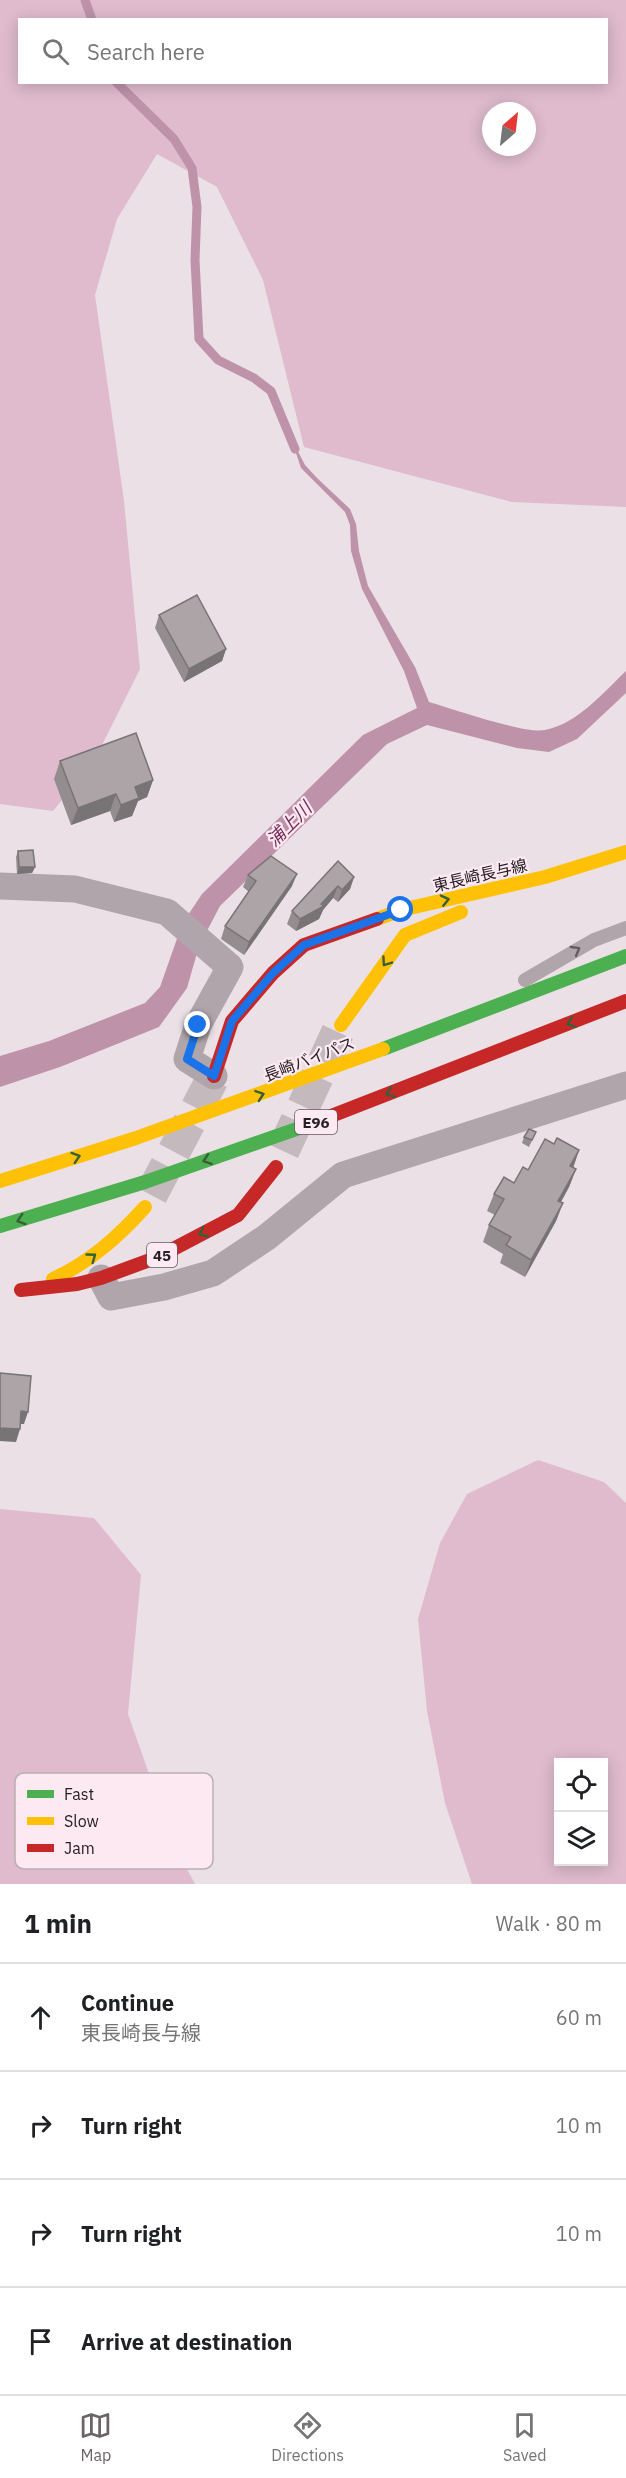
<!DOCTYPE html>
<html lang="en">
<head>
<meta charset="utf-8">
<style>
	body { margin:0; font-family:"IBM Plex Sans","Noto Sans JP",sans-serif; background:#f2f2f2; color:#202124 }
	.controls { position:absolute; right:18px; bottom:18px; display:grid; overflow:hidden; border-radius:0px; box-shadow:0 3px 15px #0003 }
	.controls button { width:54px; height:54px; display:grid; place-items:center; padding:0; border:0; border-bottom:2px solid #e0e0e0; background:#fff; color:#202124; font:30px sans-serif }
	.compass { position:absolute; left:482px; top:102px; width:54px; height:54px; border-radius:50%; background:#fff; box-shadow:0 3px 15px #0003; rotate:28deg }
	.stop { position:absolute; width:18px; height:18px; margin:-14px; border:4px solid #1a73e8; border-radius:50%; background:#fff }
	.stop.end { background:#1a73e8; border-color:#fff; box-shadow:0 2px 6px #0008 }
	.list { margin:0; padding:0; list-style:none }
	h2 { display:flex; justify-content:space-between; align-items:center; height:78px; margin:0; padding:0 24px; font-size:26px }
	h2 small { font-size:20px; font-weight:400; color:#757577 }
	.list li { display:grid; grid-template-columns:39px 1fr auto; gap:18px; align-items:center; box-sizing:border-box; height:108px; padding:0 24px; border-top:2px solid #e0e0e0 }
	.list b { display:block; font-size:22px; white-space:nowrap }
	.list p { margin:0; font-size:20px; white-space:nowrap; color:#757577 }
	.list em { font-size:20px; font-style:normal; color:#757577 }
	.icon { flex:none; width:33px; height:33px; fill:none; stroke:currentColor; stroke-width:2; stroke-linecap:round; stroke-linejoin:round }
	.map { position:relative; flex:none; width:626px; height:1884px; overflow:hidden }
	.search { position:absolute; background:#fff; box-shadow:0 3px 15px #0003; left:18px; right:18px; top:18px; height:66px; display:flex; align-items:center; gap:15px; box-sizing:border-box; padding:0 21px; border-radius:0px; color:#757577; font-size:22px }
	.sheet { height:510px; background:#fff }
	nav { display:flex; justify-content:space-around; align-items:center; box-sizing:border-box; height:84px; border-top:2px solid #e0e0e0; background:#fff; font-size:16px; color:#757577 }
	nav a { display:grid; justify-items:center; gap:3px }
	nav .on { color:#6b6367 }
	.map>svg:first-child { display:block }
	.green { fill:#dfbbcd; fill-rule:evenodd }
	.water { fill:#be92a9 }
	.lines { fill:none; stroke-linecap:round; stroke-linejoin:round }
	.stream { stroke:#be92a9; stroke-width:9 }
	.primary-tunnel { stroke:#c4babe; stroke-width:33; stroke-dasharray:33 16; stroke-linecap:butt }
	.lane { stroke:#b0a5aa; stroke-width:14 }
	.street { stroke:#b0a5aa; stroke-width:27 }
	.fast { stroke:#4caf50; stroke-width:14 }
	.slow { stroke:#ffc107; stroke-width:14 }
	.jam { stroke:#c62828; stroke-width:14 }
	.wall { fill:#948d90 }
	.shaded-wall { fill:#787375 }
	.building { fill:#aca4a7; stroke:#787375; stroke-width:1.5 }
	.oneway { stroke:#376037 }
	.oneway2 { stroke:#645c60 }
	.route { stroke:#1a73e8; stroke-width:8 }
	.labels { text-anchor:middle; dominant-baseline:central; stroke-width:4.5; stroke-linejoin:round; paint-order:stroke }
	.shield { fill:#fce9f2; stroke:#665c61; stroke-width:1.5 }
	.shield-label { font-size:15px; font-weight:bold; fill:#262023 }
	.street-label { font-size:16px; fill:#262023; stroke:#fce9f2 }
	.water-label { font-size:18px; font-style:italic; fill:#742a56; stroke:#fce9f2 }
	.key { fill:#fce9f2; stroke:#bcadb4; stroke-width:1.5 }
	.key-label { font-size:16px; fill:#262023 }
</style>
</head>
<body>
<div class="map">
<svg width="626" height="1884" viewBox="0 0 626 1884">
	<rect width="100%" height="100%" fill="#ebe0e5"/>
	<!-- green -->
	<g class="green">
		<path d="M 0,0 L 626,0 L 626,507 L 512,502 L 304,447 L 263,280 L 217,187 L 157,154 L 117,219 L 95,295 L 124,501 L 140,669 L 94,761 L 53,811 L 0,804 ZM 20,20 L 606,20 L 606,82 L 20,82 ZM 491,111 L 527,111 L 527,147 L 491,147 Z"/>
		<path d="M 538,1460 L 604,1482 L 626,1503 L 626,1884 L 472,1884 L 445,1803 L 427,1711 L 418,1619 L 440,1543 L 467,1494 ZM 604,1762 L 604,1862 L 558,1862 L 558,1762 Z"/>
		<path d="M 0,1509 L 94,1518 L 141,1575 L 128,1714 L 174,1845 L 195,1884 L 0,1884 Z"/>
	</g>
	<!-- water -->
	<path class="water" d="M 291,438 L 305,465 L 317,478 L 350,509 L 356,524 L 359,551 L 368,586 L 415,667 L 429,702 C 453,709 524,734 545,730 C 577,724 604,692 626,671 L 626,693 L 577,739 L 549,752 L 517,748 L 427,725 L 387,744 L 220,906 L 199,946 L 187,988 L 159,1027 L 60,1067 L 0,1087 L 0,1056 L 49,1041 L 145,1003 L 160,987 L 179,933 L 188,915 L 202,894 L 363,735 L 417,708 L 404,671 L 362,589 L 351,551 L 350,525 L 345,512 L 301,468 Z"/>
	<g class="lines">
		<!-- stream -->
		<g class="stream">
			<path d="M 85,0 L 92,20"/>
			<path d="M 116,82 L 174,139 L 192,168 L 197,207 L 195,260 L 199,339 L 218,360 L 254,378 L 271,391 L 295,449"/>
		</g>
		<!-- primary-tunnel -->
		<g class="primary-tunnel">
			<path d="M 283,1151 L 341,1025"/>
			<path d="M 151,1195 L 214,1076"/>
		</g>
		<!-- lane -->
		<path class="lane" d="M 525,980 L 594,940 L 626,928"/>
		<!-- street -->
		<g class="street">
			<path d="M 0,886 L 75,889 L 167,912 L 230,967 L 198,1025 L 187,1059 L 214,1076"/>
			<path d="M 101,1278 L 111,1297 L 164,1287 L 213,1273 L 267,1237 L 343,1175 L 626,1085"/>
		</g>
		<!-- fast -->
		<g class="fast">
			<path d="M 383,1049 L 626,956"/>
			<path d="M 0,1226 L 145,1182 L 308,1125"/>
		</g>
		<!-- slow -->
		<g class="slow">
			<path d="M 377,919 L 401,910 L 545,877 L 626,852"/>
			<path d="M 341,1025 L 405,935 L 461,912"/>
			<path d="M 0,1181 L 136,1138 L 383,1049"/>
			<path d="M 53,1279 C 90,1262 118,1237 145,1207"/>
		</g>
		<!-- jam -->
		<g class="jam">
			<path d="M 214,1076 L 232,1021 L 273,973 L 304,945 L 377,919"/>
			<path d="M 308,1125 L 626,1001"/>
			<path d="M 21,1290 L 77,1284 L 101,1278 L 158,1257 L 238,1215 L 276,1167"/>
		</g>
	</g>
	<!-- wall -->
	<g class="wall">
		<path d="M 159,615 L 226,649 L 222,661 L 184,682 L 155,628 Z"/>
		<path d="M 60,761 L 153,780 L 147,797 L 138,801 L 132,816 L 114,822 L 110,811 L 71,825 L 54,779 Z"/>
		<path d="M 18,851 L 35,867 L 32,873 L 17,874 L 16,857 Z"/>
		<path d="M 248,875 L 292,886 L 244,955 L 221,939 L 225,926 L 249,892 L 243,887 Z"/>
		<path d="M 354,877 L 350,889 L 338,902 L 333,898 L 323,910 L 319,919 L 296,931 L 287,924 L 292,911 Z"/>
		<path d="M 536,1132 L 529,1147 L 522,1143 L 524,1137 Z"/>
		<path d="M 554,1144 L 579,1150 L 573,1168 L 576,1169 L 569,1187 L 561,1202 L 563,1203 L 556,1221 L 525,1277 L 500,1263 L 503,1254 L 483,1242 L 489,1225 L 495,1215 L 487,1211 L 494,1194 L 514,1183 Z"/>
	</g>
	<!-- shaded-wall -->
	<g class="shaded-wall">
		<path d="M 226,649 L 222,661 L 184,682 L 189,669 Z"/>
		<path d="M 153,780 L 147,797 L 138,801 L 132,816 L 114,822 L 121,805 L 135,787 Z"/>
		<path d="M 116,794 L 110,811 L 71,825 L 78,808 Z"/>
		<path d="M 19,867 L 35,867 L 32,873 L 17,874 Z"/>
		<path d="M 297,874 L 292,886 L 244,955 L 249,942 Z"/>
		<path d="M 354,877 L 350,889 L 338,902 L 342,890 Z"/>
		<path d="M 338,886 L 333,898 L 323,910 L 319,919 L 296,931 L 300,919 Z"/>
		<path d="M 579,1150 L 573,1168 L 570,1166 Z"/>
		<path d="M 576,1169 L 569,1187 L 552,1218 L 558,1201 Z"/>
		<path d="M 563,1203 L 556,1221 L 525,1277 L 531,1260 Z"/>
		<path d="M 21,1411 L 28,1412 L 24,1424 L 16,1424 Z"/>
		<path d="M 0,1428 L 20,1429 L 16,1442 L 0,1441 Z"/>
	</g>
	<!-- building -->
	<g class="building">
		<path d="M 197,595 L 226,649 L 189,669 L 159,615 Z"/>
		<path d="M 136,733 L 153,780 L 135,787 L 139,798 L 121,805 L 116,794 L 78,808 L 60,761 Z"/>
		<path d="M 33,850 L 35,867 L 19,867 L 18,851 Z"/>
		<path d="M 271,856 L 297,874 L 249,942 L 225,926 L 256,881 L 248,875 Z"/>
		<path d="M 338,861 L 354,877 L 342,890 L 338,886 L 321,904 L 324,906 L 300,919 L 292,911 Z"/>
		<path d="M 529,1129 L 536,1132 L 532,1140 L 524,1137 Z"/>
		<path d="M 557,1138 L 579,1150 L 570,1166 L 576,1169 L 558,1201 L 563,1203 L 531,1260 L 506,1245 L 511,1237 L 489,1225 L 504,1199 L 494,1194 L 504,1177 L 514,1183 L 523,1167 L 528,1170 L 545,1139 L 554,1144 Z"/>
		<path d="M 0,1373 L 31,1376 L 28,1412 L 21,1411 L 20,1429 L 0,1428 Z"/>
	</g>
	<!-- one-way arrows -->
	<defs><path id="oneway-chevron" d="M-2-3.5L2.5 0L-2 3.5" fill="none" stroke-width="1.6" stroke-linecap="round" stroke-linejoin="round" transform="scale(1.5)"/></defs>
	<g class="oneway">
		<use href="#oneway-chevron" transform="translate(445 900) rotate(-13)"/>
		<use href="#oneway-chevron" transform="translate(386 962) rotate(125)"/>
		<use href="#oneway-chevron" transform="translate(571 1023) rotate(159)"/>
		<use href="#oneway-chevron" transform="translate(390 1093) rotate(159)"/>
		<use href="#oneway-chevron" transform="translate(260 1095) rotate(-19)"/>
		<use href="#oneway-chevron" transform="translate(76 1157) rotate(-18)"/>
		<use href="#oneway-chevron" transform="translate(207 1160) rotate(161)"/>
		<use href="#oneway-chevron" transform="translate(21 1220) rotate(163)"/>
		<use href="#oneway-chevron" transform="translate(203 1233) rotate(152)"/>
		<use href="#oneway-chevron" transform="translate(92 1257) rotate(-36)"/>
	</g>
	<use class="oneway2" href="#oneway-chevron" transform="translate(576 950) rotate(-30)"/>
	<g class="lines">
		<!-- route -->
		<path class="route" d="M 198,1025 L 187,1059 L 214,1076 L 232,1021 L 273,973 L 304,945 L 401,910"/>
	</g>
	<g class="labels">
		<!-- shield labels -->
		<g class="shield">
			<rect x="295" y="1110" width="42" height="24" rx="4.5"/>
			<rect x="147" y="1243" width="30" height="24" rx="4.5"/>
		</g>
		<g class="shield-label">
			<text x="316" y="1122">E96</text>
			<text x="162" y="1255">45</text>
		</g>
		<!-- street labels -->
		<g class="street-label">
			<text transform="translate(480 875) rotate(-13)">東長崎長与線</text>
			<text transform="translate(309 1059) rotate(-21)">長崎バイパス</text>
		</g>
		<!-- water labels -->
		<g class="water-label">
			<text transform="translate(289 824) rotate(-45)">浦上川</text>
		</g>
	</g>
	<!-- legend -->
	<rect x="15" y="1773" width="198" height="96" rx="9" class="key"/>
	<rect x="27" y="1790" width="27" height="8" fill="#4caf50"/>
	<rect x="27" y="1817" width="27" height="8" fill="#ffc107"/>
	<rect x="27" y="1844" width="27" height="8" fill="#c62828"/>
	<g class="key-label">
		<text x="64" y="1800">Fast</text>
		<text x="64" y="1827">Slow</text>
		<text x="64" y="1854">Jam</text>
	</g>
</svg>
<div class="controls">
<button><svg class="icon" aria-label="locate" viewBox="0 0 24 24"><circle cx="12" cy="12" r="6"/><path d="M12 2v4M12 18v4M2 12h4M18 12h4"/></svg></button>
<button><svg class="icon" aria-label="layers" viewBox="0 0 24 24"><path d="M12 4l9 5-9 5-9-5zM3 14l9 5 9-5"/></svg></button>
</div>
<svg class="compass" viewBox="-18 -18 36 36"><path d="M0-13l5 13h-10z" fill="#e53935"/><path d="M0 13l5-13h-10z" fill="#757577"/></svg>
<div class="stop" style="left:401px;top:910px"></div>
<div class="stop end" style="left:198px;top:1025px"></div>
<div class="search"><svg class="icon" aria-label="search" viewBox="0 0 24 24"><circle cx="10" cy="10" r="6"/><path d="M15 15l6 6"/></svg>Search here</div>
</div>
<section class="sheet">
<h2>1 min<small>Walk · 80 m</small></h2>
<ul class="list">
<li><svg class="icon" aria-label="ahead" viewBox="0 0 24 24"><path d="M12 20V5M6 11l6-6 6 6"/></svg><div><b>Continue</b><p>東長崎長与線</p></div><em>60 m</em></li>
<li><svg class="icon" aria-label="right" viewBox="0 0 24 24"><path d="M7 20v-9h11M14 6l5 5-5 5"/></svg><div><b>Turn right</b></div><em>10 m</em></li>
<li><svg class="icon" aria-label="right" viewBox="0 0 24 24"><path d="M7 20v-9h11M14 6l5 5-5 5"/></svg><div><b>Turn right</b></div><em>10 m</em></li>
<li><svg class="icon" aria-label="arrive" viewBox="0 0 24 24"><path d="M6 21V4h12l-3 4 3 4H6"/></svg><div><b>Arrive at destination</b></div></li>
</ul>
</section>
<nav>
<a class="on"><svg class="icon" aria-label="map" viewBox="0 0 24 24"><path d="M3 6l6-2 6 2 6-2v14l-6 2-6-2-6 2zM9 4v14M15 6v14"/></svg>Map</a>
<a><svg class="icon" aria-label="directions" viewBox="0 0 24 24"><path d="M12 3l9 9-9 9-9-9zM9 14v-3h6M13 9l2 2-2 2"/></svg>Directions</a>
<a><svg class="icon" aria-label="saved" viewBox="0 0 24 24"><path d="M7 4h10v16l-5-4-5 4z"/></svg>Saved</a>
</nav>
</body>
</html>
